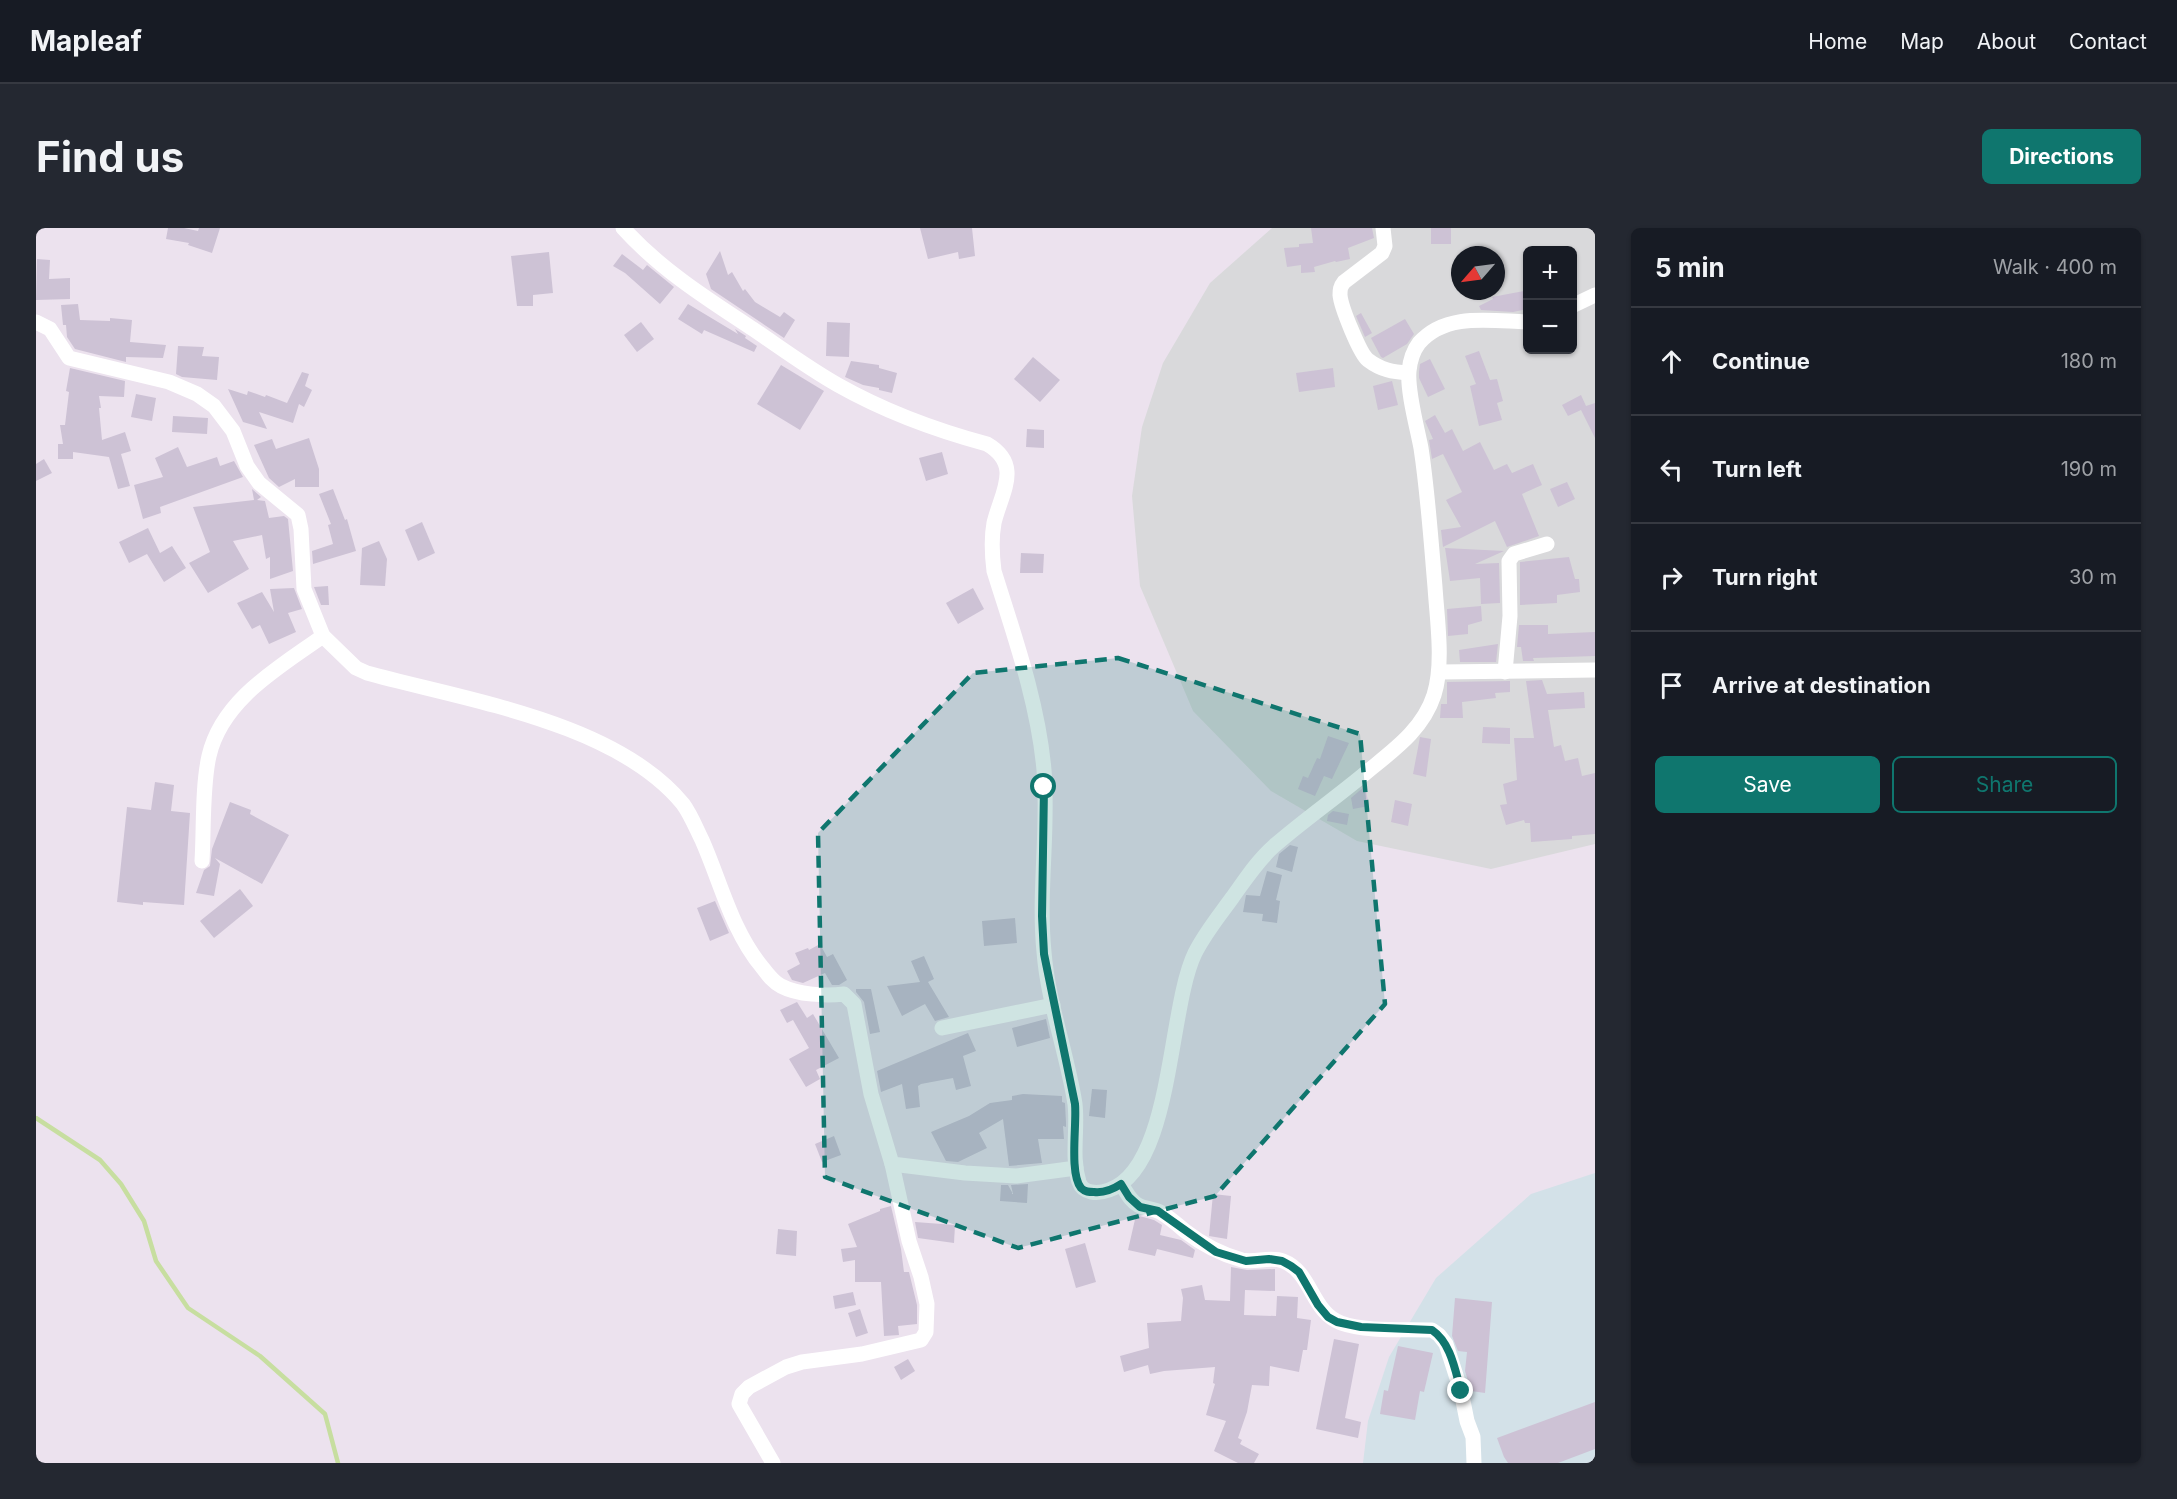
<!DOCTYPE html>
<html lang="en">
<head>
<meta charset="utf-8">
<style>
	body { margin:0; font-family:Inter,sans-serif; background:#242831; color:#f1f3f6 }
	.controls { position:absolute; right:18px; top:18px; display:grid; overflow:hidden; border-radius:9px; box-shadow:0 2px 4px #0004 }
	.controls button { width:54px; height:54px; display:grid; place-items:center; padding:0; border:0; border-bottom:2px solid #363941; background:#171b24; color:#f1f3f6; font:30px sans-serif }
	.compass { position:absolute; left:1415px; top:18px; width:54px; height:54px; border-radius:50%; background:#171b24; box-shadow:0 2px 4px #0004; rotate:242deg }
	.stop { position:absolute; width:18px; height:18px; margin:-14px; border:4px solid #0f766e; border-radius:50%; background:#fff }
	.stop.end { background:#0f766e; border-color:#fff; box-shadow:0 2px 6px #0008 }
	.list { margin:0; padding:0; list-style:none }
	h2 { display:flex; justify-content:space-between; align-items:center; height:78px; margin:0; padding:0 24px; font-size:26px }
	h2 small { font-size:20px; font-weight:400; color:#9ea1a6 }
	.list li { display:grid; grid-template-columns:39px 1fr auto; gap:18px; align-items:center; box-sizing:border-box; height:108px; padding:0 24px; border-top:2px solid #363941 }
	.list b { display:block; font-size:22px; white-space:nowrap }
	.list em { font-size:20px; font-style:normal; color:#9ea1a6 }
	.actions { display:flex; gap:12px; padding:18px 24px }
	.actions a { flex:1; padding:14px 0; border:2px solid #0f766e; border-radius:9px; text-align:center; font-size:21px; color:#0f766e }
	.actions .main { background:#0f766e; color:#fff }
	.icon { flex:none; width:33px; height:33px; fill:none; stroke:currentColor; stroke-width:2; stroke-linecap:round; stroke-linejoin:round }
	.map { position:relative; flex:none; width:1559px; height:1235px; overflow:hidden; border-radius:9px }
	header { display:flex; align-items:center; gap:36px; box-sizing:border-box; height:84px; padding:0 30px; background:#171b24; border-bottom:2px solid #363941 }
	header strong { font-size:28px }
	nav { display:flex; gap:33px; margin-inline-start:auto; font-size:21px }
	.intro { display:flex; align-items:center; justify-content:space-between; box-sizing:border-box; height:144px; padding:0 36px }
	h1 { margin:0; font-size:42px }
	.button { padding:15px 27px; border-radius:9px; background:#0f766e; color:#fff; font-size:21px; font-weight:700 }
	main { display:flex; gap:36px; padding:0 36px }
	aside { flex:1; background:#171b24; border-radius:9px; box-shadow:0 2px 4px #0004 }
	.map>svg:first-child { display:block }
	.residential { fill:#d9d9db; fill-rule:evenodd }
	.industrial { fill:#d3e1e8 }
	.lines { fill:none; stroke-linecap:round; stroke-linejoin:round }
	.stream { stroke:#c7dea0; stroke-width:4.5 }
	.building { fill:#cdc2d5 }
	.minor { stroke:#fff; stroke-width:15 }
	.route { stroke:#0f766e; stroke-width:8 }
	.marked { fill:#0f766e; fill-opacity:0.2; stroke:#0f766e; stroke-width:4.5; stroke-dasharray:12 8; stroke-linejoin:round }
</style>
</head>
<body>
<header>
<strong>Mapleaf</strong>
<nav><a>Home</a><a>Map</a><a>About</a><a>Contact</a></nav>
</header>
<div class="intro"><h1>Find us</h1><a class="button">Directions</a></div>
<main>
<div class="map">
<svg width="1559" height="1235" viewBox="0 0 1559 1235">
	<rect width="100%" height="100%" fill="#ece2ee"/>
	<!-- residential -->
	<path class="residential" d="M 1236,0 L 1559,0 L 1559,616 L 1455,641 L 1321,613 L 1235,563 L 1157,483 L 1104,358 L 1096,268 L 1106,199 L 1127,135 L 1174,55 ZM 1492,22 L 1536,22 L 1536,122 L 1492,122 ZM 1424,27 L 1460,27 L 1460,63 L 1424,63 Z"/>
	<!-- industrial -->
	<path class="industrial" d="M 1559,945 L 1559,1235 L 1327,1235 L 1332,1193 L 1353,1129 L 1400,1050 L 1495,966 Z"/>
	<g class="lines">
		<!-- stream -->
		<path class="stream" d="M 0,890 L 64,932 L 85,956 L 108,993 L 120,1033 L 152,1080 L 224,1128 L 289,1186 L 302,1235"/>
	</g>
	<!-- building -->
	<g class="building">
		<path d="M 132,0 L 148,0 L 162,3 L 163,0 L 184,0 L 176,25 L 152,17 L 153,15 L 130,11 Z"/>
		<path d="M 884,0 L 936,0 L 939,28 L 923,31 L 922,24 L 892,31 Z"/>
		<path d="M 1275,0 L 1336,0 L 1338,10 L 1312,20 L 1314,31 L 1300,34 L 1299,33 L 1278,39 L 1279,44 L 1265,45 L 1265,37 L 1251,39 L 1248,20 L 1263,19 L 1263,16 L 1277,15 Z"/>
		<rect x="1395" y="0" width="20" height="16"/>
		<path d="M 684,23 L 692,47 L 696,44 L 707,63 L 709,61 L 719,74 L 744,89 L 748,84 L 759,92 L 748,110 L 675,61 L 670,46 Z"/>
		<path d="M 513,24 L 517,65 L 497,67 L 497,78 L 481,78 L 475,28 Z"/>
		<path d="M 586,26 L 607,42 L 611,37 L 638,59 L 624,76 L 589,45 L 577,38 Z"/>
		<path d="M 1,31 L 14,32 L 13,51 L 34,50 L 34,71 L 0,72 Z"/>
		<path d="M 1488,63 L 1491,81 L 1477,84 L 1445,82 L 1443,78 L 1457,71 L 1456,69 Z"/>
		<path d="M 42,76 L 44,92 L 74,93 L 74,90 L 96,92 L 94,114 L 130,117 L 127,130 L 90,129 L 90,134 L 39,121 L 31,109 L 30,97 L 27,97 L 25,77 Z"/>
		<path d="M 652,76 L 702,106 L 699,101 L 710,108 L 709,110 L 721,118 L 718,124 L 668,102 L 666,106 L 642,91 Z"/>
		<path d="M 1325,85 L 1336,105 L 1329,109 L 1320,88 Z"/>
		<path d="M 1369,91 L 1378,106 L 1371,116 L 1347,130 L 1345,129 L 1335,110 Z"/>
		<path d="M 605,94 L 618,111 L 601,124 L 588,107 Z"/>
		<path d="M 791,94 L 814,95 L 813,129 L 790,128 Z"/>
		<path d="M 142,118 L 168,119 L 166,128 L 183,129 L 181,152 L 146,149 L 140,146 Z"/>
		<path d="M 1443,123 L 1454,152 L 1461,151 L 1467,173 L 1461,175 L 1466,192 L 1443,198 L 1434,158 L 1440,156 L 1429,128 Z"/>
		<path d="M 997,129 L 1024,152 L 1004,174 L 978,151 Z"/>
		<path d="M 1394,131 L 1409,161 L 1392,169 L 1383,150 L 1383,144 L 1384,136 Z"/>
		<path d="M 815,133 L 843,137 L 843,140 L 861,145 L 856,165 L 843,162 L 843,160 L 827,157 L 809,149 Z"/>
		<path d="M 745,137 L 788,163 L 764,202 L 721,176 Z"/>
		<path d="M 34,140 L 89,153 L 88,169 L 63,168 L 65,180 L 63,180 L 66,212 L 89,204 L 95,223 L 85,226 L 94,258 L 82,261 L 73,229 L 37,224 L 37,231 L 22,231 L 22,216 L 27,216 L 24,197 L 29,197 L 33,164 L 30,163 Z"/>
		<path d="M 1297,140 L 1299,159 L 1263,164 L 1260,145 Z"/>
		<path d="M 266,144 L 273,146 L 269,158 L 276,162 L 268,179 L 263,176 L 257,195 L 223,184 L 231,201 L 207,194 L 192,161 L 211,167 L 212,163 L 229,169 L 230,167 L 251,175 Z"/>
		<path d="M 1356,153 L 1362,177 L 1342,182 L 1337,158 Z"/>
		<path d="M 100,166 L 120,170 L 116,193 L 95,189 Z"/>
		<path d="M 1545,167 L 1550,178 L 1559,175 L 1559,210 L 1545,182 L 1532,188 L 1526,177 Z"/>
		<path d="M 1399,187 L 1409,205 L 1416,201 L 1427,223 L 1444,214 L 1458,242 L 1471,236 L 1476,245 L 1497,236 L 1506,257 L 1486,266 L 1503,308 L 1471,319 L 1459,293 L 1407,319 L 1405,302 L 1425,299 L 1410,272 L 1426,264 L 1407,226 L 1396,231 L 1393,212 L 1397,211 L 1389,193 Z"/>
		<path d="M 137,188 L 172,190 L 171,206 L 136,204 Z"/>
		<path d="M 991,201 L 1008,202 L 1008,220 L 990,219 Z"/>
		<path d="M 273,210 L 283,241 L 283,259 L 259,259 L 259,251 L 243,259 L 233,250 L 218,217 L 236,211 L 240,221 Z"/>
		<path d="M 142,219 L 151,239 L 181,229 L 184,238 L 198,233 L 207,249 L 124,279 L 125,285 L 107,291 L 98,257 L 127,249 L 119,230 Z"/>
		<path d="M 906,224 L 912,246 L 890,253 L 883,230 Z"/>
		<path d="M 8,231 L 16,245 L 0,253 L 0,236 Z"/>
		<path d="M 1531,254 L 1539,271 L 1522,279 L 1514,261 Z"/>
		<path d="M 216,261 L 225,269 L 221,272 L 229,273 L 233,290 L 248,288 L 252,291 L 257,343 L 234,351 L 234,329 L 230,331 L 226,307 L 197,313 L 213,341 L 172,365 L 153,335 L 174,324 L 157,279 L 218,272 Z"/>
		<path d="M 297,261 L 309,292 L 311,291 L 320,323 L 277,336 L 276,323 L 297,316 L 292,297 L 295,296 L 283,266 Z"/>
		<path d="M 386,294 L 399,325 L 382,333 L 369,302 Z"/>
		<path d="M 112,300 L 124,325 L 136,318 L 150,340 L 128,354 L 111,326 L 93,335 L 83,314 Z"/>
		<path d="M 343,313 L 351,331 L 349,358 L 324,357 L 326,320 Z"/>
		<path d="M 1409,320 L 1468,323 L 1439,336 L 1463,335 L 1464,375 L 1445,376 L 1444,350 L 1414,353 Z"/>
		<path d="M 985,325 L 1008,326 L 1007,345 L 984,345 Z"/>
		<path d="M 1533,329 L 1539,351 L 1543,351 L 1544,364 L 1521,367 L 1521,375 L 1484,377 L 1484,334 Z"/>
		<path d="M 292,358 L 293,377 L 285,377 L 278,359 Z"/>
		<path d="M 258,360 L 266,381 L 252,385 L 260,404 L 233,416 L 224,397 L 216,401 L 201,375 L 226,364 L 238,384 L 234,361 Z"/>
		<path d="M 937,360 L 948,381 L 922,396 L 910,375 Z"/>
		<path d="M 1445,378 L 1446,393 L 1432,397 L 1432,406 L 1412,408 L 1411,381 Z"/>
		<path d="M 1483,397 L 1512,397 L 1512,406 L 1559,404 L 1559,428 L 1497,430 L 1498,433 L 1487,433 L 1485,419 L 1481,419 Z"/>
		<path d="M 1462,416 L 1460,434 L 1424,434 L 1423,422 Z"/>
		<path d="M 1506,452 L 1511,466 L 1548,464 L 1549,480 L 1512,482 L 1518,519 L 1525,517 L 1529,533 L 1542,530 L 1546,548 L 1559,545 L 1559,606 L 1536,608 L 1536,611 L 1495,614 L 1494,595 L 1489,595 L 1488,592 L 1470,597 L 1464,577 L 1471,576 L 1467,556 L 1481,552 L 1478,510 L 1498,510 L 1490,453 Z"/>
		<path d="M 1474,453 L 1474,464 L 1459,465 L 1460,470 L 1426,474 L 1427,490 L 1404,490 L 1405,476 L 1411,476 L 1411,454 Z"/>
		<path d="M 1447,499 L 1474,500 L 1474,516 L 1446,515 Z"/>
		<path d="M 1292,508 L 1313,515 L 1296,551 L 1288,548 L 1279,568 L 1262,561 L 1267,548 L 1272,550 L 1281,530 L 1284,531 Z"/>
		<path d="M 1384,509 L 1395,511 L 1390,549 L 1377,546 Z"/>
		<path d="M 119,554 L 138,557 L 135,583 L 154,585 L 148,677 L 107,674 L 107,677 L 81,674 L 91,579 L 115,582 Z"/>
		<path d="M 1329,558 L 1333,578 L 1317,581 L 1315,570 Z"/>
		<path d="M 1359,572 L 1376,576 L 1372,598 L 1355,594 Z"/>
		<path d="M 194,574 L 215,582 L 214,586 L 253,607 L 226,656 L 179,630 L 184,636 L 178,668 L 160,665 L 168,642 L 174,638 L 176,621 Z"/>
		<path d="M 1297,583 L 1313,586 L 1311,597 L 1291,593 L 1292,587 Z"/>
		<path d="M 1254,617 L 1262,619 L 1256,644 L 1240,639 L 1243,626 Z"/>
		<path d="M 1231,643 L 1246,647 L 1240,672 L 1244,673 L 1241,695 L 1226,693 L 1227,686 L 1207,684 L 1210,667 L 1224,668 Z"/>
		<path d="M 204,661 L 217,678 L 178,710 L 164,693 Z"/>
		<path d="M 679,673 L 693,705 L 674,713 L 661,680 Z"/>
		<path d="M 979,690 L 981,715 L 948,718 L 946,693 Z"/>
		<path d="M 784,716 L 791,729 L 797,726 L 811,752 L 803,757 L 796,757 L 789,745 L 767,755 L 756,752 L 751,743 L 764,736 L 759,725 L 772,720 L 773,722 Z"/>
		<path d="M 888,728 L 898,751 L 892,754 L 913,789 L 899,793 L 889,776 L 866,788 L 851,758 L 884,754 L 875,733 Z"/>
		<path d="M 820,761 L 835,761 L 844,804 L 834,806 L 828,774 L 820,764 Z"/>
		<path d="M 761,774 L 771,790 L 777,786 L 803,830 L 780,842 L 784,851 L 770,859 L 753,831 L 773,820 L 757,792 L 751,795 L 744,782 Z"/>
		<path d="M 1010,791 L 1014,810 L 981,819 L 976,800 Z"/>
		<path d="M 932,805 L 940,823 L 927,828 L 935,858 L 920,862 L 917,850 L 885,856 L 882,858 L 884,879 L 870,881 L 866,856 L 845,864 L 841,843 Z"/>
		<path d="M 1056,861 L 1071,862 L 1069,890 L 1053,888 Z"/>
		<path d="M 987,866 L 1026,868 L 1026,874 L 1029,875 L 1030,895 L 1030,899 L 1027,898 L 1028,911 L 1002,911 L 1006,935 L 973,938 L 967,891 L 943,905 L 951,920 L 922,934 L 910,933 L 895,904 L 933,888 L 954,875 L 976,872 L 976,868 Z"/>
		<path d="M 798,908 L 805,927 L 786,934 L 779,916 Z"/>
		<path d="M 992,956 L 991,975 L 964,973 L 965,957 L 972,957 L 977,966 L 975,957 Z"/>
		<path d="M 1177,966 L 1195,968 L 1191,1011 L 1173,1008 Z"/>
		<path d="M 855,978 L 865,1021 L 868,1044 L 873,1044 L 881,1077 L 881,1096 L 862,1098 L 863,1107 L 848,1108 L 845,1054 L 819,1054 L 819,1032 L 807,1034 L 805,1021 L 821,1019 L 812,996 L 844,983 L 844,981 Z"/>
		<path d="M 1100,987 L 1118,992 L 1126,997 L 1124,1007 L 1145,1012 L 1159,1022 L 1157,1030 L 1121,1021 L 1119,1028 L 1092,1022 Z"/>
		<path d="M 879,994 L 919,997 L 918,1015 L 882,1010 Z"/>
		<path d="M 742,1001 L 761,1003 L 760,1028 L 740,1026 Z"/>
		<path d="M 1049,1015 L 1060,1054 L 1040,1060 L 1029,1021 Z"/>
		<path d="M 1195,1039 L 1211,1042 L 1239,1041 L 1239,1063 L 1209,1062 L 1208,1087 L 1240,1088 L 1241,1068 L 1262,1069 L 1261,1090 L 1275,1092 L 1271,1122 L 1267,1122 L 1263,1144 L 1234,1138 L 1233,1158 L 1216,1157 L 1211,1184 L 1202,1210 L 1206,1212 L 1204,1216 L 1223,1226 L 1218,1235 L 1202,1235 L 1178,1223 L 1190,1193 L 1170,1187 L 1179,1156 L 1177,1155 L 1179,1139 L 1128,1143 L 1114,1146 L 1112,1137 L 1088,1144 L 1084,1128 L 1113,1120 L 1111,1095 L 1145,1093 L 1147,1070 L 1145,1061 L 1166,1057 L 1169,1072 L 1194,1073 Z"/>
		<path d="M 817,1064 L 820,1077 L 799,1081 L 797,1068 Z"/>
		<path d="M 1419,1070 L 1456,1074 L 1449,1165 L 1435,1163 L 1429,1143 L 1431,1124 L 1422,1123 L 1416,1108 Z"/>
		<path d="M 824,1081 L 832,1105 L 820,1109 L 812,1085 Z"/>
		<path d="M 1298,1111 L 1323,1116 L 1309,1190 L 1325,1194 L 1322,1210 L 1280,1201 Z"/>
		<path d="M 1362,1118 L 1397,1125 L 1388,1164 L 1384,1163 L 1379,1192 L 1344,1186 L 1348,1162 L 1352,1163 Z"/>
		<path d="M 872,1131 L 879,1143 L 865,1152 L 858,1139 Z"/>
		<path d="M 1559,1174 L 1559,1221 L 1522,1235 L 1472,1235 L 1468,1229 L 1461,1210 Z"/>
	</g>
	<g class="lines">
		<!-- minor -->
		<g class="minor">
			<path d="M 587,0 C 624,41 671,71 717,101 C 745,120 772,140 802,157 C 848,183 899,202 951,216 C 987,237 965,265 958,295 C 955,311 956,327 958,343 C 978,407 1002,474 1008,542 C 1013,602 1002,663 1008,724 C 1012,775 1031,825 1039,876 C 1042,902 1035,928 1043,954 C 1047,966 1062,966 1073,962 C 1137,940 1132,780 1159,725 C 1169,705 1183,688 1196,670 C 1209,652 1221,633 1238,618 C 1268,592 1301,569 1332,543 C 1359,521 1387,501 1398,467 C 1408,436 1401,391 1399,359 C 1395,313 1392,266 1385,220 C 1381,199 1371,163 1373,143 C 1374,133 1377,123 1383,115 C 1410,84 1455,93 1492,94"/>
			<path d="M 1347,0 L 1349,18 L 1346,25 L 1308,54 C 1304,59 1304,62 1304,67 C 1305,79 1324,126 1332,132 C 1345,142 1357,144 1372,145"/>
			<path d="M 1536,78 L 1559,67"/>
			<path d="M 0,94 L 14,101 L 33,130 L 133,154 L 161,166 L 178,178 L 197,203 L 211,238 L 223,255 L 262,287 L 265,301 L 268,361 L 287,408 L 320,440 L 331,445 C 429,472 580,494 647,576 C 655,587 660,600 666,612 C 685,655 696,703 726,739 C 732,747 737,754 745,758 C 762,767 790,768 808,766 L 818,776 L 835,866 L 856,936 L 929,945 L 980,948 L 1040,940"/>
			<path d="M 1403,444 L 1559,442"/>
			<path d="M 1469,444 L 1474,388 L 1473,333 L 1478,326 L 1511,316"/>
			<path d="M 166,633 C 168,601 166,559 173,528 C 186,471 244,439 287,408"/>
			<path d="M 906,800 L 1017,777"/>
			<path d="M 1085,956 C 1090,963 1094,973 1102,977 C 1108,981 1117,980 1124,984 C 1133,989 1141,996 1149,1003 C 1167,1017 1184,1026 1206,1032 C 1219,1035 1234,1028 1247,1033 C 1276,1044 1275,1084 1305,1095 C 1330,1104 1369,1101 1396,1102 L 1403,1107 L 1410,1116 L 1425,1163 L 1431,1193 L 1437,1209 L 1438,1235"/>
			<path d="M 737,1235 L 703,1176 L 706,1166 L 713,1159 L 750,1139 L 766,1134 L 826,1126 L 885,1112 L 890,1104 L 891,1076 L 885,1049 L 873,1013 L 856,936"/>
		</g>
	</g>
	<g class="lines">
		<!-- route -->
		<path class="route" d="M 1008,559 L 1006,688 L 1008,726 L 1039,876 C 1041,896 1033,945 1045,960 C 1049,964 1053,964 1058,964 C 1068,965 1076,962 1085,956 L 1093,969 L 1104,979 L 1122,983 L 1180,1024 L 1210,1033 L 1233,1031 L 1246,1033 L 1255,1038 L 1263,1044 L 1282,1077 L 1292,1089 L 1301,1094 L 1325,1099 L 1396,1102 C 1415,1115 1419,1142 1425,1163"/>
	</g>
	<!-- marked area -->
	<path class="marked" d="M 1082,430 L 1324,506 L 1349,776 L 1179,968 L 982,1020 L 789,949 L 782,605 L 937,445 Z"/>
</svg>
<div class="controls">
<button>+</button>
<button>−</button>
</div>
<svg class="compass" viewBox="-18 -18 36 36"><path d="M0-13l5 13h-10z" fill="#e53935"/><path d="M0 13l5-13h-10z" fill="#9ea1a6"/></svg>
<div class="stop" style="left:1008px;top:559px"></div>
<div class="stop end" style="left:1425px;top:1163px"></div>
</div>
<aside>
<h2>5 min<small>Walk · 400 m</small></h2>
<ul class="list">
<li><svg class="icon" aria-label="ahead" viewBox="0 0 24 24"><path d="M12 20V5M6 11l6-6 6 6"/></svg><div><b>Continue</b></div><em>180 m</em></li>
<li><svg class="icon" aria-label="left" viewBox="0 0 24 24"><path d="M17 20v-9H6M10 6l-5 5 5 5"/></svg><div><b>Turn left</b></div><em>190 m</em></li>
<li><svg class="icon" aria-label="right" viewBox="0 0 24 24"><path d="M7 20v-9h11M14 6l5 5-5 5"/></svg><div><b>Turn right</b></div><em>30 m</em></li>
<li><svg class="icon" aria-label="arrive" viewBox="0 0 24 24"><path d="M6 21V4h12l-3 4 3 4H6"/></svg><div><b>Arrive at destination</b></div></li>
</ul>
<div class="actions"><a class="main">Save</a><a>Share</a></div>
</aside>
</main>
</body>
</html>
